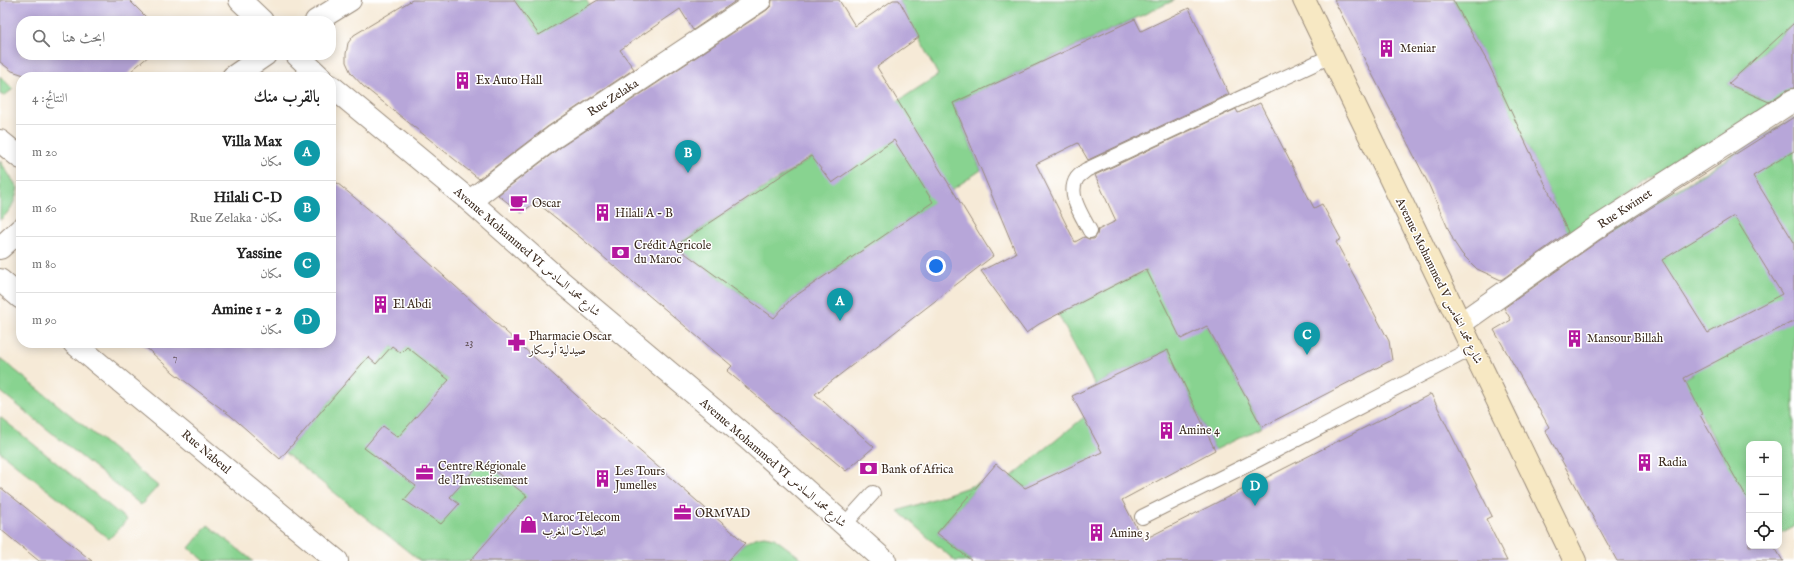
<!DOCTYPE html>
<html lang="ar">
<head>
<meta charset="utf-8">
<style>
	body { margin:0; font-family:"IM FELL English",Amiri,serif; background:#f6f6f6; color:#222; direction:rtl }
	.controls { position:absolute; right:12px; bottom:12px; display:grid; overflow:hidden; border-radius:8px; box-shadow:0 2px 10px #0003 }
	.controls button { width:36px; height:36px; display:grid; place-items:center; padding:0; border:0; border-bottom:1px solid #e0e0e0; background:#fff; color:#222; font:20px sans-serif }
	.you { position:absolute; left:936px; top:266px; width:14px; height:14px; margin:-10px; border:3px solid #fff; border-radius:50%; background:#1a73e8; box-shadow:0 0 0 6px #1a73e833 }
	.badge { display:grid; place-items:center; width:26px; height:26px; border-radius:50%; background:#d93025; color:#fff; font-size:13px; font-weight:700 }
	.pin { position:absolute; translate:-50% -33px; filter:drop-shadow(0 1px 2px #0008) }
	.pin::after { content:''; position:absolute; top:21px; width:14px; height:12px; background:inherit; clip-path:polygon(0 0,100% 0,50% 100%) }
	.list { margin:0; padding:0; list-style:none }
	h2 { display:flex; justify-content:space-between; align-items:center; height:52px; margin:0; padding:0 16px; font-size:17px }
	h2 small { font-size:13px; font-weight:400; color:#767676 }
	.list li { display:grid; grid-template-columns:26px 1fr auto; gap:12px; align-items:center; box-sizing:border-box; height:56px; padding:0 16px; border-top:1px solid #e0e0e0 }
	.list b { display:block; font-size:15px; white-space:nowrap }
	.list p { margin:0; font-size:13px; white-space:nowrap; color:#767676 }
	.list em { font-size:13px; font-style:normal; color:#767676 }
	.icon { flex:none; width:22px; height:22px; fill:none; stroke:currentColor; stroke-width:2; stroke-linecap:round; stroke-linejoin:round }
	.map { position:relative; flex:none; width:1794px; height:561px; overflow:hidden; direction:ltr }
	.search { position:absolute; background:#fff; box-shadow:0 2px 10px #0003; left:16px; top:16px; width:320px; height:44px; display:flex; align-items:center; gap:10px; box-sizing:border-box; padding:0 14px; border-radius:16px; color:#767676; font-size:15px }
	.panel { position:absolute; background:#fff; box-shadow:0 2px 10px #0003; left:16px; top:72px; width:320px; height:276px; border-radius:16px; direction:rtl }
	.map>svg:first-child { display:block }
	.green { fill:#88d390; stroke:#627e57 }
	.building { fill:#b7a6d9; fill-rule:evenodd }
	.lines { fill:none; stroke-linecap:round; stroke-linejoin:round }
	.lane-casing { stroke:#988a7a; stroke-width:16 }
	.street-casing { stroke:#988a7a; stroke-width:24 }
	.secondary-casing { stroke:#988a7a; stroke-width:24 }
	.lane { stroke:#fff; stroke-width:14 }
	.street { stroke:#fff; stroke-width:22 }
	.secondary { stroke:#f7e8c3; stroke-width:22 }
	.labels { text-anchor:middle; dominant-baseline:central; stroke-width:3; stroke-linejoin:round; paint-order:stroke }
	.number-label { font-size:10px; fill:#5a494d }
	.poi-label { font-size:12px; fill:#3b2a1e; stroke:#fff; text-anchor:start }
	.street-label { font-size:12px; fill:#3b2a1e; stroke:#fff }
</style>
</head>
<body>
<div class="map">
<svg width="1794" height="561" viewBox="0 0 1794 561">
	<rect width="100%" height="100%" fill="#fff"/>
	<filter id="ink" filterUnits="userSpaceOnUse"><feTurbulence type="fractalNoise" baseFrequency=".025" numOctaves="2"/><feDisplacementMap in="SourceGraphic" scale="8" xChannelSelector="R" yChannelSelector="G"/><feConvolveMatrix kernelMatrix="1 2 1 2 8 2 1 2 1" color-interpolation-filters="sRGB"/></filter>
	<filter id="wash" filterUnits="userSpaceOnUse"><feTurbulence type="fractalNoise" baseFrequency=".012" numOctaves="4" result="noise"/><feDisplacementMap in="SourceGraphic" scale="16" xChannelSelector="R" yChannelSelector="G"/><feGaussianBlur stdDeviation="0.9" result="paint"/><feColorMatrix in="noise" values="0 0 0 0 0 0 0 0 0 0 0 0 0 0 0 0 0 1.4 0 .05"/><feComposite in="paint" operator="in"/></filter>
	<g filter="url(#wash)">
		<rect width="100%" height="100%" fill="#f6ead7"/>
		<!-- green -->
		<g class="green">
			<path d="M 514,0 L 586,0 L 595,13 L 539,35 Z"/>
			<path d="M 899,0 L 1175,0 L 953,103 L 981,170 L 791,299 L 774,318 L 675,246 L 938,75 Z"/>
			<path d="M 1453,0 L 1794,0 L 1794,23 L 1728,84 L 1760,98 L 1794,66 L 1794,90 L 1568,233 L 1488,63 Z"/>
			<path d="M 0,76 L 13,89 L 4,96 L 0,94 Z"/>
			<path d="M 1794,117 L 1794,526 L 1779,534 L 1779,444 L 1749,444 L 1749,499 L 1746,500 L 1683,379 L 1693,374 L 1610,231 Z"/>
			<path d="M 0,161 L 18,188 C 15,202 11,211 0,220 Z"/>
			<path d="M 1147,270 L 1207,326 L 1262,427 L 1215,450 L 1168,350 L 1095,385 L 1058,314 Z"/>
			<path d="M 418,336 L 444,359 L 435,370 L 449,380 L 620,561 L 420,561 L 285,453 L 368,357 L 392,346 L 401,353 Z"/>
			<path d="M 0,358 L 158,486 L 141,505 L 0,391 Z"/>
			<path d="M 1113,404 L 1130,439 L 1101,452 L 1105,462 L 980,561 L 1036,496 L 1011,477 L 1083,418 Z"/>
			<path d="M 0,417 L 127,520 L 109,539 L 0,452 Z"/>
			<path d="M 980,483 L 937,533 L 972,561 L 955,561 L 898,511 Z"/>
			<path d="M 208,525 L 253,561 L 205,561 L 189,548 Z"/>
			<path d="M 764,536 L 774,538 L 805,561 L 728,561 C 739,549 747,538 764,536 Z"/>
		</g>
		<g id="blocks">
			<!-- building -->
			<g class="building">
				<path d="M 0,0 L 129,0 L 150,21 L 21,21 L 21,55 L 150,55 L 124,77 L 30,77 L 12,71 L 0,62 Z"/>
				<path d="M 412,0 L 514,0 L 539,35 L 598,0 L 737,0 L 693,30 L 680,9 L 620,50 L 634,69 L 547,127 L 479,179 L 363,86 L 351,73 L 346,62 L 346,54 L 348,43 L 354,35 Z"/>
				<path d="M 772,0 L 839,0 L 855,26 L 893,0 L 899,0 L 919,37 L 877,67 L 993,256 L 815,394 L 874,447 L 846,471 L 727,371 L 732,366 L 581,238 L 536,202 L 521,213 L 498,195 L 561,147 L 767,10 L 771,6 ZM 894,140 L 933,202 L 791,299 L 774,318 L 675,246 L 811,156 L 832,183 Z"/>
				<path d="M 1334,0 L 1453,0 L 1488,63 L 1568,232 L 1501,280 L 1477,269 L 1462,254 L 1454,242 L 1428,183 Z"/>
				<path d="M 1189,8 L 1229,94 L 1088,160 L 1078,143 L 1036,164 L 1075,242 L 1084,237 L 1089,239 L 1094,239 L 1097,235 L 1098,230 L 1116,221 L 1095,175 L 1236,109 L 1238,113 L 1260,103 L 1314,208 L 1322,204 L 1341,239 L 1336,242 L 1389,341 L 1392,360 L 1262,427 L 1207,326 L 1181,339 L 1146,269 L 1039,324 L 1026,333 L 981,271 L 1016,253 L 953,103 L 1135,19 L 1141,31 Z"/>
				<path d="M 1794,23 L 1794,88 L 1787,90 L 1769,102 L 1728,84 Z"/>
				<path d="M 1794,117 L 1794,151 L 1753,176 L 1794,242 L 1794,321 L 1684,378 L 1702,414 L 1700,415 L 1749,502 L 1749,546 L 1774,546 L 1783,561 L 1617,561 L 1545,430 L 1549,427 L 1494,330 L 1511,320 L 1504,308 L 1600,240 ZM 1734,216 L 1782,294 L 1708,333 L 1662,260 Z"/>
				<path d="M 331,178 L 384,222 L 586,404 L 745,543 L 728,561 L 470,561 L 527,496 L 482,461 L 450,497 L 459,504 L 441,524 L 404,500 L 416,486 L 364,448 L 383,426 L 398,437 L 449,380 L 407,347 L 401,353 L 392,346 L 376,364 L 368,357 L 280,459 L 231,416 L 174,373 L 141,343 L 331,343 Z"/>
				<path d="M 1168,350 L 1215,450 L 1122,500 L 1143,540 L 1431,394 L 1492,516 L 1486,519 L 1507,561 L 972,561 L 937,533 L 996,464 L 1025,488 L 1102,452 L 1072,396 Z"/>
				<path d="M 0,487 L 92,561 L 39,561 L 0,529 Z"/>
			</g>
		</g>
	</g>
	<g filter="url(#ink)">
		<use href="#blocks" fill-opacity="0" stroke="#988a7a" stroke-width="1"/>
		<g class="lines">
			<defs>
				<g id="lane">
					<path d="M 1090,231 C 1083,217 1066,194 1077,178 C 1079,175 1083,173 1086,170 L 1331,56"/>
					<path d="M 1142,517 L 1259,459 L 1471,349"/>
					<path d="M 844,525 L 873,493"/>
				</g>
				<g id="street">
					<path d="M 240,0 L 262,21"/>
					<path d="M 316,21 L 350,0"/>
					<path d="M 297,55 L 320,77"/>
					<path d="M 233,77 L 265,55"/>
					<path d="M 331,86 L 470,201 L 559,280 L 746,437 L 885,561"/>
					<path d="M 0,141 L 21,158"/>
					<path d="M 470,201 L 554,137 L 760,0"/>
					<path d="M 0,248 L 21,229"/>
					<path d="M 0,280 L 21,298"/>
					<path d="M 1460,324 L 1593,230 L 1794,100"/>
					<path d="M 74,343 L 337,561"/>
				</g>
				<path id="secondary" d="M 1304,0 L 1575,561"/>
			</defs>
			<!-- lane casing -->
			<use href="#lane" class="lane-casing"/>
			<!-- street casing -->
			<use href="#street" class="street-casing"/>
			<!-- secondary casing -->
			<use href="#secondary" class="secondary-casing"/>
			<!-- lane -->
			<use href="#lane" class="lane"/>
			<!-- street -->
			<use href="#street" class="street"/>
			<!-- secondary -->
			<use href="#secondary" class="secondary"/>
		</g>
	</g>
	<!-- icons -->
	<defs>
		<symbol id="building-bare" viewBox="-9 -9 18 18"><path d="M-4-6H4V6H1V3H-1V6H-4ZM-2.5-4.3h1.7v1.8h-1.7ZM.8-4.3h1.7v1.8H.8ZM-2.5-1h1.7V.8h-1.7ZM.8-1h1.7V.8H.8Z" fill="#b5179e" stroke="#fff" stroke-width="2.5" paint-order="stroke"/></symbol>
		<symbol id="cafe-bare" viewBox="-9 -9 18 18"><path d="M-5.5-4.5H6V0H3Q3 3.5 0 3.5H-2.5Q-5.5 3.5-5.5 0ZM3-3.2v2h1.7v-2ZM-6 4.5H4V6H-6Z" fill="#b5179e" stroke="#fff" stroke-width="2.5" paint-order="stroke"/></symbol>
		<symbol id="bank-bare" viewBox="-9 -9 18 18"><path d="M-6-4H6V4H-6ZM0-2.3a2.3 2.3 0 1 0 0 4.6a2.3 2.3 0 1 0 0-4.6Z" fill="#b5179e" stroke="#fff" stroke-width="2.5" paint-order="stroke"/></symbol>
		<symbol id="pharmacy-bare" viewBox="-9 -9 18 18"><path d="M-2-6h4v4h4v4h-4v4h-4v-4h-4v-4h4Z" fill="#b5179e" stroke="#fff" stroke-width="2.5" paint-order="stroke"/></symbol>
		<symbol id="office-bare" viewBox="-9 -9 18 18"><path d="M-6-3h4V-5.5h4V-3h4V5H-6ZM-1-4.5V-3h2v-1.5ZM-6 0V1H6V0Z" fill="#b5179e" stroke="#fff" stroke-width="2.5" paint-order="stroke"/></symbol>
		<symbol id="shop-bare" viewBox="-9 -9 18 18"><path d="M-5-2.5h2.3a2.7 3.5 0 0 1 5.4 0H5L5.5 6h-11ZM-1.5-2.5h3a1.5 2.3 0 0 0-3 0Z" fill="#b5179e" stroke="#fff" stroke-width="2.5" paint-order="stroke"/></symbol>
	</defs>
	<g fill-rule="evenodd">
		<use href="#building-bare" x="1374" y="36" width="25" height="25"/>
		<use href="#building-bare" x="450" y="68" width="25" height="25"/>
		<use href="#cafe-bare" x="506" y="190" width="25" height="25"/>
		<use href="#building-bare" x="590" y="200" width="25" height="25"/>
		<use href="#bank-bare" x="608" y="240" width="25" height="25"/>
		<use href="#building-bare" x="368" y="292" width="25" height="25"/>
		<use href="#building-bare" x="1562" y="326" width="25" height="25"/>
		<use href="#pharmacy-bare" x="504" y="330" width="25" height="25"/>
		<use href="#building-bare" x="1154" y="418" width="25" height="25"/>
		<use href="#building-bare" x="1632" y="450" width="25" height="25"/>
		<use href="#bank-bare" x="856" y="456" width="25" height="25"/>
		<use href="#office-bare" x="412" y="460" width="25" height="25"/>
		<use href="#building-bare" x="590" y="466" width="25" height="25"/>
		<use href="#office-bare" x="670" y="500" width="25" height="25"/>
		<use href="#shop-bare" x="516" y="512" width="25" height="25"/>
		<use href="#building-bare" x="1084" y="520" width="25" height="25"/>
	</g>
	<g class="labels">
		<!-- number labels -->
		<g class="number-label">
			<text x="469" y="343">23</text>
			<text x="175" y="358">7</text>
		</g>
		<!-- poi labels -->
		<g class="poi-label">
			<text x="1400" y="48">Meniar</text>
			<text x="476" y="80">Ex Auto Hall</text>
			<text x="532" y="203">Oscar</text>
			<text x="615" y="213">Hilali A - B</text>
			<text x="634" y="245">Crédit Agricole<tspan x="634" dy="14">du Maroc</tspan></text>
			<text x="393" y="304">El Abdi</text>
			<text x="529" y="336">Pharmacie Oscar<tspan x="529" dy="14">صيدلية أوسكار</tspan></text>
			<text x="1587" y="338">Mansour Billah</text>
			<text x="1179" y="430">Amine 4</text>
			<text x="1658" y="462">Radia</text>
			<text x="438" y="466">Centre Régionale<tspan x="438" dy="14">de l'Investisement</tspan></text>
			<text x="881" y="469">Bank of Africa</text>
			<text x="615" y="471">Les Tours<tspan x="615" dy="14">Jumelles</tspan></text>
			<text x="695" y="513">ORMVAD</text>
			<text x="542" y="517">Maroc Telecom<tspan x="542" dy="14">اتصالات المغرب</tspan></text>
			<text x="1110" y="533">Amine 3</text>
		</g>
		<!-- street labels -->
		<g class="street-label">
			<text transform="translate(613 98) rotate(-33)">Rue Zelaka</text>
			<text transform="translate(1625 209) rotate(-33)">Rue Kwimet</text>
			<text transform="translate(527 252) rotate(41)">Avenue Mohammed VI شارع محمد السادس</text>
			<text transform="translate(1439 281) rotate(64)">Avenue Mohammed V شارع محمد الخامس</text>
			<text transform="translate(206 452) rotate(40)">Rue Nabeul</text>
			<text transform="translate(773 463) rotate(41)">Avenue Mohammed VI شارع محمد السادس</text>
		</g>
	</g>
</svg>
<div class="controls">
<button>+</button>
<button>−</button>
<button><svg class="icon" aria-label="locate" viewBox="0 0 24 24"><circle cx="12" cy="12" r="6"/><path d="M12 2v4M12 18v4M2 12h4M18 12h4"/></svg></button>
</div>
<div class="you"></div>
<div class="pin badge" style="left:840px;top:321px;background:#0f9aa8">A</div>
<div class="pin badge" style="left:688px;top:173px;background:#0f9aa8">B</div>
<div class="pin badge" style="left:1307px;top:355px;background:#0f9aa8">C</div>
<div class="pin badge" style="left:1255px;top:506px;background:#0f9aa8">D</div>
<div class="search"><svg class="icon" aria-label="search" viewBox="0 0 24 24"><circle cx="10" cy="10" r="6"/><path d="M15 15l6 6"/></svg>ابحث هنا</div>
<section class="panel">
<h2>بالقرب منك<small>النتائج: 4</small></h2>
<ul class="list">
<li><span class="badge" style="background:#0f9aa8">A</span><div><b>Villa Max</b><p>مكان</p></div><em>20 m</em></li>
<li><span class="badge" style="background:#0f9aa8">B</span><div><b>Hilali C-D</b><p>مكان · Rue Zelaka</p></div><em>60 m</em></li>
<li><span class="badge" style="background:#0f9aa8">C</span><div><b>Yassine</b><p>مكان</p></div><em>80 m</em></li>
<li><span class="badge" style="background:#0f9aa8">D</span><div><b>Amine 1 - 2</b><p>مكان</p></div><em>90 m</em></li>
</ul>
</section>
</div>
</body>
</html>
